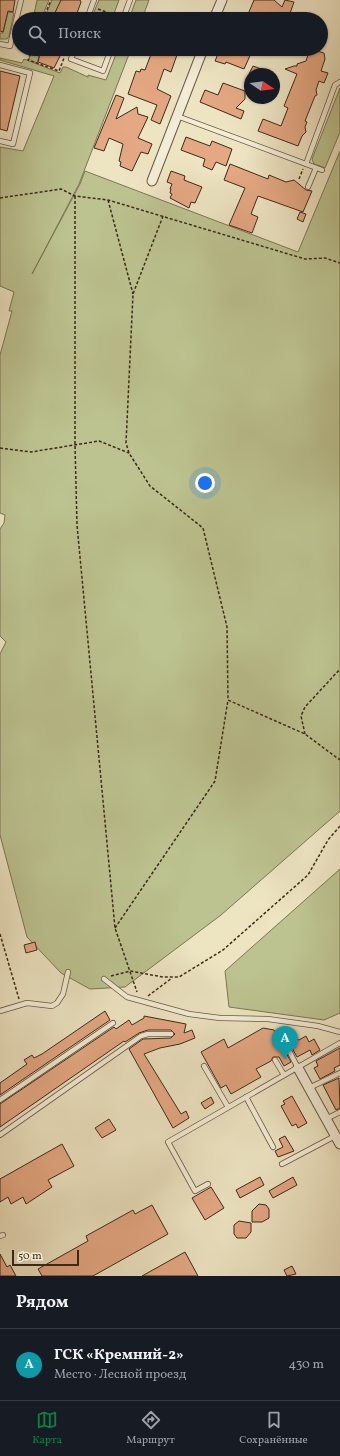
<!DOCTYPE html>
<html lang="ru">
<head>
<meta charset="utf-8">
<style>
	body { margin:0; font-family:Vollkorn,serif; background:#20242c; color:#f1f3f6 }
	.compass { position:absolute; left:244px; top:68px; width:36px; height:36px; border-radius:50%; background:#171b24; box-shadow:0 1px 3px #0004; rotate:103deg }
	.scale { position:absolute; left:12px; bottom:10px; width:67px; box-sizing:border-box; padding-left:4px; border:2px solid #3d2919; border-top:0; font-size:11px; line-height:14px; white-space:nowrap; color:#3d2919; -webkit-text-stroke:3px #f3edd7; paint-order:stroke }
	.you { position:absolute; left:205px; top:483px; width:14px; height:14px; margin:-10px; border:3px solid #fff; border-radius:50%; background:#1a73e8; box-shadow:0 0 0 6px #1a73e833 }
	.badge { display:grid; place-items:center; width:26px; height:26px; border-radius:50%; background:#0b8043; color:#fff; font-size:13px; font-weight:700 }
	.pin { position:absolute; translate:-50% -33px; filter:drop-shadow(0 1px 2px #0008) }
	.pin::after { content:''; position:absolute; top:21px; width:14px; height:12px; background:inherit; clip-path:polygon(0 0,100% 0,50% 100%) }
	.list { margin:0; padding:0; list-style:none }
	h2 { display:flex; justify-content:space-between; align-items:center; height:52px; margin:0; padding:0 16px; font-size:17px }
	h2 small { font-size:13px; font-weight:400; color:#9ea1a6 }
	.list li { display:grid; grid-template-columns:26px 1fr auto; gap:12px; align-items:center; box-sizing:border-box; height:72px; padding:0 16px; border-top:1px solid #363941 }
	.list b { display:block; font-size:15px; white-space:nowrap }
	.list p { margin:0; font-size:13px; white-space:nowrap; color:#9ea1a6 }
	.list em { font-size:13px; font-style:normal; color:#9ea1a6 }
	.icon { flex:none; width:22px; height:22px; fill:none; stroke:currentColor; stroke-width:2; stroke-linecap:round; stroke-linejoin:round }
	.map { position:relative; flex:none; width:340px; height:1276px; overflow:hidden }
	.search { position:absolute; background:#171b24; box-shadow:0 1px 3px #0004; left:12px; right:12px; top:12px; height:44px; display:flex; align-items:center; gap:10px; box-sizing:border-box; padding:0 14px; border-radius:22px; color:#9ea1a6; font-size:15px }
	.sheet { height:124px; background:#171b24 }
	nav { display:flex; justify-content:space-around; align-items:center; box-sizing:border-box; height:56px; border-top:1px solid #363941; background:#171b24; font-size:11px; color:#9ea1a6 }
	nav a { display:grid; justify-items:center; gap:2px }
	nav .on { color:#0b8043 }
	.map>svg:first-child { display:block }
	.green { fill:#bcc390; stroke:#7c7654 }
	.building { fill:#e4a882; stroke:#3d2919 }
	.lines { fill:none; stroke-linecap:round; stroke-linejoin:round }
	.lane-casing { stroke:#695843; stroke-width:6 }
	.street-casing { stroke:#695843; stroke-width:11 }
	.path { stroke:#3d2919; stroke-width:1.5; stroke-dasharray:3 2; stroke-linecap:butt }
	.lane { stroke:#f3edd7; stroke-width:4.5 }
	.street { stroke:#f3edd7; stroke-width:9 }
</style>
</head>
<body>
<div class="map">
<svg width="340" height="1276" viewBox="0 0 340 1276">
	<rect width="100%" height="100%" fill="#ede4c2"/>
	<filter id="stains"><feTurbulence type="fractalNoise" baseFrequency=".005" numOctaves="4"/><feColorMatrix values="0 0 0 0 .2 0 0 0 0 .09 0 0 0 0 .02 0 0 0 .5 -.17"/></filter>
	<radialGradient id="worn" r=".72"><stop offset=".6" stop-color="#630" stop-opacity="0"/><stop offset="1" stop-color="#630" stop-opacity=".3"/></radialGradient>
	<!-- green -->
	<g class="green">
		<path d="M 37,0 L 49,0 L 41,19 L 33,19 Z"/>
		<path d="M 52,0 L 61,0 L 53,19 L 44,19 Z"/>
		<path d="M 99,0 L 119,0 L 112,19 L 91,19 Z"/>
		<path d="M 136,0 L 149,0 L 142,19 L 129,19 Z"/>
		<path d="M 8,12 L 14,13 L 9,36 L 7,39 L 0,39 L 0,33 L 3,33 Z"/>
		<path d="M 33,49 L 41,49 L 37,63 L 29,59 Z"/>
		<path d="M 81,49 L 101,49 L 99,55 Z"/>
		<path d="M 118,49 L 131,49 L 79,184 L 32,274 L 80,184 L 85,171 L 298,252 L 340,151 L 340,811 L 221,915 L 125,987 L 90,989 L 61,973 L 27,937 L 0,835 L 0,654 L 6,642 L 0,636 L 0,529 L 4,523 L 5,515 L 0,513 L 0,355 L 12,311 L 9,311 L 14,292 L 0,286 L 0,147 L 23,151 L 54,76 L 0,60 L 0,58 L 22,63 L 24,59 L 60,73 L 63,67 L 66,67 L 88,77 L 88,75 L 106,80 Z"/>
		<path d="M 340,88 L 340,132 L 325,168 L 314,164 L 312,159 Z"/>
		<path d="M 340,869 L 340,1013 L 324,1020 L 229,1007 L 225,971 Z"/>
	</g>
	<!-- building -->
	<g class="building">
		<path d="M 0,0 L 15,0 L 13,12 L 8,11 L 3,32 L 0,31 Z"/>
		<path d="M 61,0 L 80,0 L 81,2 L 75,19 L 52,19 Z"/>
		<path d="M 254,0 L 274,0 L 282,7 L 285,0 L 294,2 L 288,19 L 276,15 L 275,19 L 246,19 Z"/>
		<path d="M 41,49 L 61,49 L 60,52 L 62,52 L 54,68 L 38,62 Z"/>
		<path d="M 153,49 L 179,49 L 171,72 L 164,69 L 157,89 L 171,96 L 160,124 L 151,120 L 157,105 L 128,94 L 136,71 L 140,72 L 141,69 L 145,70 Z"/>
		<path d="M 220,49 L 253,49 L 244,69 L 226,62 L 225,64 L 215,61 Z"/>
		<path d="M 310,49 L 324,53 L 325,59 L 321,71 L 328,73 L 324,83 L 319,81 L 316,90 L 317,95 L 315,96 L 305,121 L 307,122 L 305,127 L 306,132 L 302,136 L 298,146 L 258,131 L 263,119 L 281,126 L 288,108 L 284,106 L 297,74 L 285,69 L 294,66 L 297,66 L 297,64 L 306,61 Z"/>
		<path d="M 253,66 L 272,73 L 272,74 L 249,74 Z"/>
		<path d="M 0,71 L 20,76 L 7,131 L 0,129 Z"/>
		<path d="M 223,83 L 245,91 L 245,99 L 236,108 L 244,111 L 241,119 L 200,102 L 205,90 L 218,95 Z"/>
		<path d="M 116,95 L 124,98 L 116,119 L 137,107 L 138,114 L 148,117 L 138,138 L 152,144 L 148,154 L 141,152 L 132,171 L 120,166 L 121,162 L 119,161 L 123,144 L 109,138 L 104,151 L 94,148 Z"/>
		<path d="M 186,137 L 210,146 L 212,141 L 232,149 L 226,166 L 216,162 L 212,170 L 203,166 L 205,159 L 181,150 Z"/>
		<path d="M 230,164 L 268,179 L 269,175 L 286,182 L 294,180 L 306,190 L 312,191 L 303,212 L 258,196 L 251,214 L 258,217 L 252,233 L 229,225 L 245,188 L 224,180 Z"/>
		<path d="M 171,171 L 185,176 L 184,180 L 202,187 L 195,203 L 191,202 L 189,208 L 170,198 L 172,194 L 170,193 L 171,189 L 170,189 L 172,184 L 167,182 Z"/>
		<path d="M 300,212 L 306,214 L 303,222 L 297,219 Z"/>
		<path d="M 35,942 L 37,950 L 26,953 L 24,945 Z"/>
		<path d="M 105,1011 L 110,1020 L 0,1095 L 0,1083 L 27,1064 L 24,1060 L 32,1055 L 34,1058 L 42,1054 Z"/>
		<path d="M 144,1016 L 186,1024 L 184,1033 L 192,1030 L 195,1038 L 180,1044 L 160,1048 L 144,1054 L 181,1114 L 186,1111 L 189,1118 L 173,1128 L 129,1049 L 143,1039 L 171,1038 L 175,1034 L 171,1030 L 148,1030 L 139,1033 L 125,1042 L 124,1041 L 0,1127 L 0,1104 L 114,1027 L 116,1029 L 129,1020 L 132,1025 L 144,1018 Z"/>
		<path d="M 263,1028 L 274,1030 L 291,1062 L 284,1066 L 279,1057 L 273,1057 L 271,1061 L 256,1069 L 261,1077 L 231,1094 L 226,1085 L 221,1088 L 201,1052 L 224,1039 L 228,1048 Z"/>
		<path d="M 306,1036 L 309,1042 L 314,1039 L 320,1050 L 312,1055 L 310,1050 L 297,1057 L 287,1039 L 292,1037 L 299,1040 Z"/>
		<path d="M 340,1048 L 340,1065 L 334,1068 L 335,1071 L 320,1079 L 314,1068 L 318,1066 L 316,1061 Z"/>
		<path d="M 339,1078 L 340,1108 L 336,1110 L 323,1085 Z"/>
		<path d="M 292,1096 L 307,1123 L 298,1128 L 296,1124 L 292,1126 L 281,1106 L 285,1104 L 283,1101 Z"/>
		<path d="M 211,1097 L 214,1103 L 205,1109 L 201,1103 Z"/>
		<path d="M 109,1119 L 116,1130 L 102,1138 L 95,1128 Z"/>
		<path d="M 285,1136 L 294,1151 L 278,1157 L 275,1151 L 283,1147 L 279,1139 Z"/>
		<path d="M 62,1144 L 74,1166 L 48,1180 L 52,1187 L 26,1204 L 23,1197 L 11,1204 L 8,1197 L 0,1202 L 0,1179 Z"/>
		<path d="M 260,1177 L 264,1185 L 240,1198 L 236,1190 Z"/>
		<path d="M 293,1177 L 297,1185 L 273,1198 L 269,1191 Z"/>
		<path d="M 211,1187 L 224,1208 L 205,1220 L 192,1198 Z"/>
		<path d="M 259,1204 L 266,1205 L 269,1209 L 269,1218 L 262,1222 L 252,1222 L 252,1211 Z"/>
		<path d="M 152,1205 L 168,1234 L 93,1276 L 42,1276 L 38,1269 L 88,1241 L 86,1236 L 133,1210 L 135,1214 Z"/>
		<path d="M 239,1221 L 251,1223 L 251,1232 L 246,1238 L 237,1238 L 234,1234 L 234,1225 Z"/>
		<path d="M 185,1252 L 198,1276 L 142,1276 Z"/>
		<path d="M 0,1254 L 7,1267 L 10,1265 L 16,1276 L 0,1276 Z"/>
		<path d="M 292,1266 L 296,1274 L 287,1276 L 284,1270 Z"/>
	</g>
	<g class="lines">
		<defs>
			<g id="lane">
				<path d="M 87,19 L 94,0"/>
				<path d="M 123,19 L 130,0"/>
				<path d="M 0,44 L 10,46 L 21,0"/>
				<path d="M 75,49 L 71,59 L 103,71 L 111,49"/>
				<path d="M 0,65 L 30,73 L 13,144 L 0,141"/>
				<path d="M 177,116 L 306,164 L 335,85 L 340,82"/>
				<path d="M 306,164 L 322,170"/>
				<path d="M 308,187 L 316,168"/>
				<path d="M 104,979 L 127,997 L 189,1014 L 220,1018 L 268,1019 L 318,1026 L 340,1032"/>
				<path d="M 0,1011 L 27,1003 L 52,1006 L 57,1003 L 63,994 L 68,972"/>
				<path d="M 284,1041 L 298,1068"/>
				<path d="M 275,1060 L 284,1075"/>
				<path d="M 204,1066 L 228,1107"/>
				<path d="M 309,1088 L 340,1073"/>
				<path d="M 246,1097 L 273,1147"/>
				<path d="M 0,1100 L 113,1023"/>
				<path d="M 326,1119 L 340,1112"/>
				<path d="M 0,1135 L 141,1036 L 148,1034 L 171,1034"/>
				<path d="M 282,1164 L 335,1136"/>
				<path d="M 208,1184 L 195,1191 L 168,1142 L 340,1043"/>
				<path d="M 0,1236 L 3,1235"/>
			</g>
			<g id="street">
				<path d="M 214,19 L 222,0"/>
				<path d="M 152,181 L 203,49"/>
				<path d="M 298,1068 L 340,1144"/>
			</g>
		</defs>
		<!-- lane casing -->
		<use href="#lane" class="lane-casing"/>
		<!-- street casing -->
		<use href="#street" class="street-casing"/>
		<!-- path -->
		<g class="path">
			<path d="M 98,9 L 117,16"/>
			<path d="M 43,19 L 51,0"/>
			<path d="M 32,49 L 28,60 L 59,71 L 64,58"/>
			<path d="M 299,179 L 303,169"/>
			<path d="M 75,196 L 75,445 L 77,525 L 115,928 L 137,992"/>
			<path d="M 0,198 L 61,189 L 75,196 L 108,200 L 305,259 L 325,258 L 340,263"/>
			<path d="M 108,200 L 133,294"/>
			<path d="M 163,216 L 133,294 L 126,443 L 129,453 L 150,486 L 203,528 L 227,627 L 228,700 L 305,734 L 340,760"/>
			<path d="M 0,448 L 31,452 L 99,441 L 129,453"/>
			<path d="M 305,734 L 301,716 L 305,707 L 340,669"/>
			<path d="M 115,928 L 215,781 L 228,700"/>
			<path d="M 0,934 L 19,999"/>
			<path d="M 111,976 L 130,971 L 163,977 L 179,977 L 223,950 L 308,875 L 328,840 L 340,826"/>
			<path d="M 148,996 L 172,978"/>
		</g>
		<!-- lane -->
		<use href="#lane" class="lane"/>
		<!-- street -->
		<use href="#street" class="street"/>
	</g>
	<rect width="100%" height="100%" filter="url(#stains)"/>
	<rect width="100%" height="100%" fill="url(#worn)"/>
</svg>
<svg class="compass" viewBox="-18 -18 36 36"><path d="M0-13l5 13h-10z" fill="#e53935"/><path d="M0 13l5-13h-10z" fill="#9ea1a6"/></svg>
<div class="scale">50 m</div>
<div class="you"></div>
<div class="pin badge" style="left:285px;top:1059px;background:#0f9aa8">A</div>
<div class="search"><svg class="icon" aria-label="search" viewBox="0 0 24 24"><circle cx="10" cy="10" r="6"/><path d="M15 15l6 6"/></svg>Поиск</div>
</div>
<section class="sheet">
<h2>Рядом<small></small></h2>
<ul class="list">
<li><span class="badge" style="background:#0f9aa8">A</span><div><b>ГСК «Кремний-2»</b><p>Место · Лесной проезд</p></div><em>430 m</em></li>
</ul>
</section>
<nav>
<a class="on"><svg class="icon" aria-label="map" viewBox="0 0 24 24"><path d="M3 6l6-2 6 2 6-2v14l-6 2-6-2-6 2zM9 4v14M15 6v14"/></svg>Карта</a>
<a><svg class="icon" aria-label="directions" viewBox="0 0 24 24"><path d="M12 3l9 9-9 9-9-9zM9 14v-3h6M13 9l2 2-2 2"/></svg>Маршрут</a>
<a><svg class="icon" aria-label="saved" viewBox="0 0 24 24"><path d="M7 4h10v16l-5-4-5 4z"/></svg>Сохранённые</a>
</nav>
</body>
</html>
